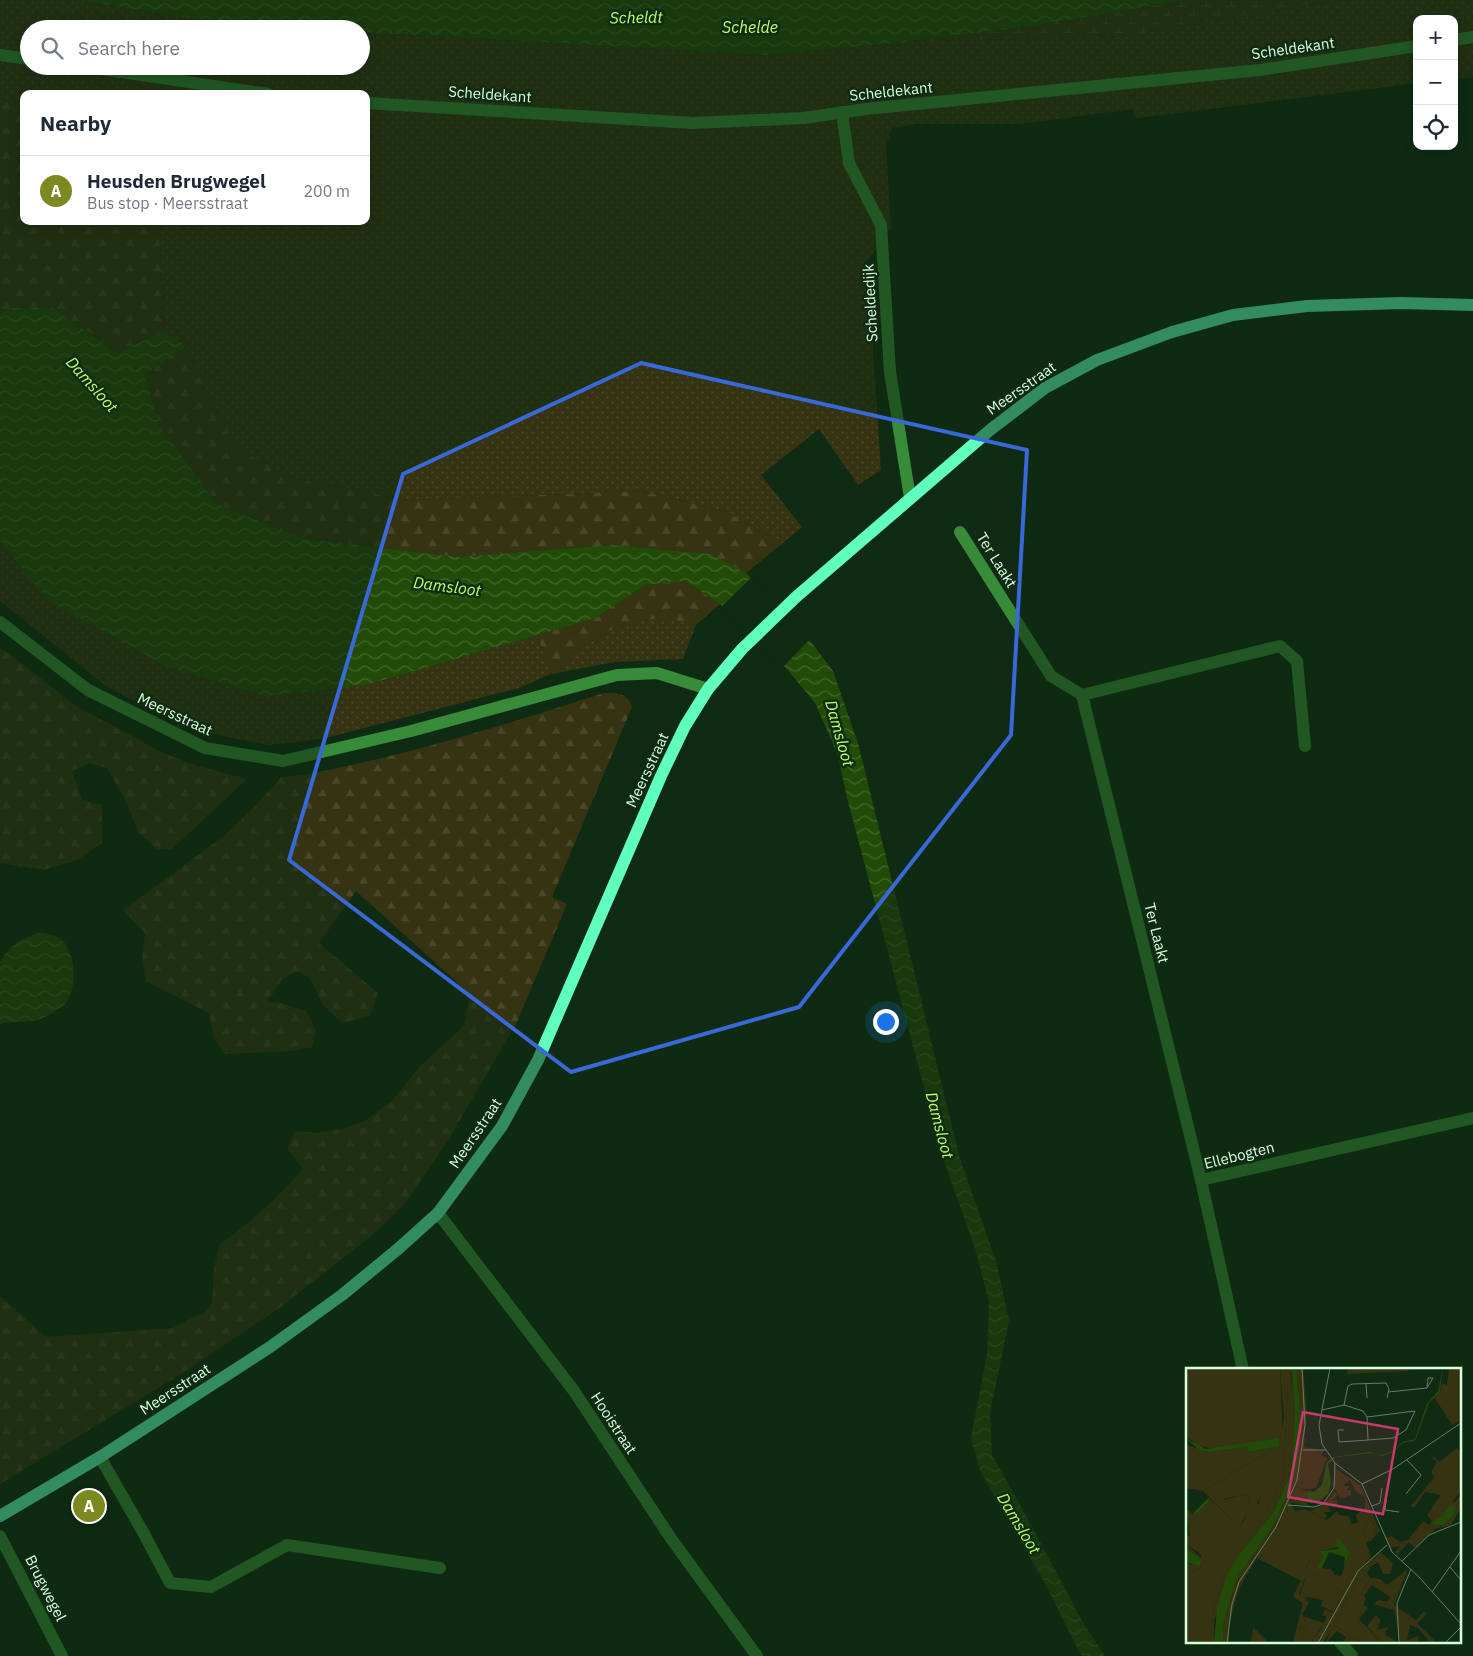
<!DOCTYPE html>
<html lang="en">
<head>
<meta charset="utf-8">
<style>
	body { margin:0; font-family:"IBM Plex Sans",sans-serif; background:#f6f6f7; color:#1f2937 }
	.controls { position:absolute; right:15px; top:15px; display:grid; overflow:hidden; border-radius:10px; box-shadow:0 2px 12px #0003 }
	.controls button { width:45px; height:45px; display:grid; place-items:center; padding:0; border:0; border-bottom:1px solid #e0e1e3; background:#fff; color:#1f2937; font:25px sans-serif }
	.you { position:absolute; left:885px; top:1021px; width:18px; height:18px; margin:-12px; border:4px solid #fff; border-radius:50%; background:#1a73e8; box-shadow:0 0 0 8px #1a73e833 }
	.badge { display:grid; place-items:center; width:32px; height:32px; border-radius:50%; background:#7c8920; color:#fff; font-size:16px; font-weight:700 }
	.pin { position:absolute; translate:-50% -50%; border:2px solid #fff; box-shadow:0 1px 5px #0006 }
	.list { margin:0; padding:0; list-style:none }
	h2 { display:flex; justify-content:space-between; align-items:center; height:65px; margin:0; padding:0 20px; font-size:21px }
	h2 small { font-size:16px; font-weight:400; color:#747a83 }
	.list li { display:grid; grid-template-columns:32px 1fr auto; gap:15px; align-items:center; box-sizing:border-box; height:70px; padding:0 20px; border-top:1px solid #e0e1e3 }
	.list b { display:block; font-size:19px; white-space:nowrap }
	.list p { margin:0; font-size:16px; white-space:nowrap; color:#747a83 }
	.list em { font-size:16px; font-style:normal; color:#747a83 }
	.icon { flex:none; width:28px; height:28px; fill:none; stroke:currentColor; stroke-width:2; stroke-linecap:round; stroke-linejoin:round }
	.map { position:relative; flex:none; width:1473px; height:1656px; overflow:hidden }
	.search { position:absolute; background:#fff; box-shadow:0 2px 12px #0003; left:20px; top:20px; width:350px; height:55px; display:flex; align-items:center; gap:12px; box-sizing:border-box; padding:0 18px; border-radius:28px; color:#747a83; font-size:19px }
	.panel { position:absolute; background:#fff; box-shadow:0 2px 12px #0003; left:20px; top:90px; width:350px; height:135px; border-radius:10px }
	.map>svg:first-child { display:block }
	.grass { fill:url(#grass-dots) }
	.forest { fill:url(#forest-firs) }
	.wetland { fill:url(#wetland-marsh) }
	.water { fill:url(#water-waves) }
	.pier { fill:#0f2b13 }
	.lines { fill:none; stroke-linecap:round; stroke-linejoin:round }
	.minor { stroke:#388c39; stroke-width:12 }
	.major { stroke:#60ffbf; stroke-width:12 }
	.marked { fill:none; stroke:#3969d9; stroke-width:4; stroke-linejoin:round }
	.labels { text-anchor:middle; dominant-baseline:central; stroke-width:5; stroke-linejoin:round; paint-order:stroke }
	.street-label { font-size:15px; fill:#d9ffdd; stroke:#0f2b13 }
	.water-label { font-size:16px; font-style:italic; fill:#bdff67; stroke:#0f2b13 }
	.inset-river { fill:none; stroke:#234b08; stroke-width:2.5 }
	.inset-road { fill:none; stroke:#608064; stroke-width:1 }
	.view { fill:#c53b6e; fill-opacity:0.15; stroke:#c53b6e; stroke-width:2.5 }
	.inset-edge { fill:none; stroke:#d9ffdd; stroke-width:2.5 }
</style>
</head>
<body>
<div class="map">
<svg width="1473" height="1656" viewBox="0 0 1473 1656">
	<defs>
		<pattern id="grass-dots" width="8" height="8" patternUnits="userSpaceOnUse" patternTransform="scale(1.25)"><rect width="8" height="8" fill="#353312"/><path d="M2 2h.1M6 6h.1" fill="none" stroke="#484729" stroke-width="1.8" stroke-linecap="round"/></pattern>
		<pattern id="forest-firs" width="22" height="20" patternUnits="userSpaceOnUse" patternTransform="scale(1.25)"><rect width="22" height="20" fill="#353312"/><path d="M5 1l3.5 6h-7zM16 11l3.5 6h-7z" fill="#484729"/></pattern>
		<pattern id="wetland-marsh" width="20" height="14" patternUnits="userSpaceOnUse" patternTransform="scale(1.25)"><rect width="20" height="14" fill="#353312"/><path d="M1 5h8M5 5V1M11 12h8M15 12V8" fill="none" stroke="#484729"/></pattern>
		<pattern id="water-waves" width="16" height="10" patternUnits="userSpaceOnUse" patternTransform="scale(1.25)"><rect width="16" height="10" fill="#234b08"/><path d="M0 5q4-4 8 0t8 0" fill="none" stroke="#42662c"/></pattern>
	</defs>
	<rect width="100%" height="100%" fill="#0f2b13"/>
	<!-- grass -->
	<g class="grass">
		<path d="M 0,0 L 77,0 L 234,25 L 307,29 L 29,29 L 29,66 L 361,66 L 361,32 L 767,55 L 904,42 L 1126,36 L 1309,5 L 1356,0 L 1473,0 L 1473,77 L 1454,79 L 1454,19 L 1417,19 L 1417,83 L 1137,118 L 1133,109 L 1020,124 L 915,124 L 892,128 L 886,145 L 891,228 L 867,261 L 881,470 L 858,485 L 819,429 L 761,475 L 802,527 L 783,543 L 726,512 L 642,491 L 407,500 L 294,478 L 240,450 L 207,392 L 186,346 L 163,331 L 162,271 L 158,221 L 366,221 L 366,94 L 24,94 L 24,107 L 0,99 Z"/>
		<path d="M 0,541 L 47,600 L 370,684 L 537,635 L 551,674 L 579,649 L 611,630 L 649,619 L 670,619 L 696,625 L 683,659 L 615,662 L 551,674 L 519,688 L 322,739 L 269,745 L 214,734 L 172,721 L 106,686 L 0,601 Z"/>
	</g>
	<!-- forest -->
	<g class="forest">
		<path d="M 0,99 L 24,107 L 24,221 L 158,221 L 162,271 L 163,331 L 119,353 L 53,308 L 10,308 L 0,314 Z"/>
		<path d="M 186,346 L 207,392 L 240,450 L 294,478 L 407,500 L 642,491 L 726,512 L 783,543 L 746,573 L 711,554 L 611,545 L 458,557 L 305,539 L 217,504 L 160,426 L 144,374 Z"/>
		<path d="M 685,581 L 720,604 L 696,625 L 670,619 L 649,619 L 611,630 L 579,649 L 551,674 L 537,635 L 596,618 L 645,585 Z"/>
		<path d="M 0,647 L 76,706 L 163,753 L 198,766 L 247,779 L 172,849 L 157,849 L 138,832 L 127,803 L 107,768 L 90,763 L 72,771 L 82,800 L 102,805 L 102,843 L 77,860 L 44,870 L 0,863 L 0,784 L 2,782 L 0,780 Z"/>
		<path d="M 604,693 C 617,693 628,693 632,707 L 552,897 L 567,904 L 516,1024 L 447,1142 L 404,1205 L 370,1237 L 282,1306 L 186,1371 L 0,1484 L 0,1296 L 46,1337 L 173,1328 L 206,1311 L 212,1302 L 214,1267 L 220,1244 C 251,1223 278,1197 303,1169 L 287,1148 L 295,1131 L 314,1133 L 342,1129 L 366,1120 L 393,1100 L 420,1066 L 464,1026 L 470,994 L 356,891 L 319,943 L 378,993 L 370,1016 L 342,1023 L 323,1005 L 310,978 L 297,971 L 282,979 L 268,1001 L 280,1003 L 306,1011 L 316,1029 L 312,1047 L 292,1051 L 225,1054 L 214,1039 L 209,1013 L 146,981 L 142,961 L 145,933 L 123,910 L 228,833 L 262,799 L 281,777 C 314,775 345,766 378,759 C 454,741 529,717 604,693 Z"/>
	</g>
	<!-- wetland -->
	<path class="wetland" d="M 1185,0 L 1356,0 L 1309,5 L 1126,36 L 904,42 L 1033,26 Z"/>
	<!-- water -->
	<g class="water">
		<path d="M 77,0 L 1185,0 L 1033,26 L 904,42 L 767,55 L 361,32 L 361,29 L 307,29 L 234,25 Z"/>
		<path d="M 10,308 L 53,308 L 118,353 L 163,331 L 186,346 L 144,375 L 160,426 L 217,504 L 305,539 L 458,557 L 611,545 L 711,554 L 746,573 L 811,642 L 833,671 L 858,743 L 960,1159 L 997,1264 L 1009,1320 L 990,1413 L 992,1455 L 1019,1503 L 1085,1626 L 1105,1656 L 1083,1656 L 1079,1652 L 1048,1589 L 980,1471 L 971,1438 L 987,1355 L 989,1303 L 976,1251 L 943,1159 L 847,798 L 838,755 L 815,703 L 786,668 L 720,604 L 685,581 L 645,585 L 596,618 L 370,684 L 265,696 L 166,666 L 47,600 L 0,541 L 0,314 Z"/>
		<path d="M 39,933 C 48,934 57,934 64,942 C 76,957 77,990 65,1004 C 63,1007 58,1009 55,1011 C 32,1027 24,1019 0,1024 L 0,962 C 8,946 22,938 39,933 Z"/>
	</g>
	<!-- pier -->
	<path class="pier" d="M 753,576 L 811,638 L 782,668 L 720,608 Z"/>
	<g class="lines">
		<!-- minor -->
		<g class="minor">
			<path d="M 1454,40 L 1473,37"/>
			<path d="M 0,55 L 29,59"/>
			<path d="M 82,66 L 268,94"/>
			<path d="M 366,103 L 693,123 L 804,118 L 866,109 L 1260,70 L 1417,46"/>
			<path d="M 842,112 L 849,163 L 881,225 L 890,372 L 910,498"/>
			<path d="M 960,532 L 1051,676 L 1082,695"/>
			<path d="M 0,622 L 88,690 L 205,748 L 283,761 L 411,731 L 617,675 L 657,673 L 708,689"/>
			<path d="M 1201,1180 L 1082,695 L 1280,646 L 1297,661 L 1305,746"/>
			<path d="M 438,1213 L 574,1391 L 672,1540 L 757,1656"/>
			<path d="M 1243,1370 L 1201,1180 L 1473,1118"/>
			<path d="M 100,1457 L 143,1532 L 170,1583 L 211,1587 L 287,1545 L 440,1568"/>
			<path d="M 0,1536 L 62,1656"/>
			<path d="M 1340,1642 L 1352,1656"/>
		</g>
		<!-- major -->
		<path class="major" d="M 0,1516 L 100,1457 L 270,1347 L 342,1295 L 398,1249 L 438,1213 L 502,1126 L 538,1060 L 661,776 L 685,726 L 708,689 L 742,649 L 796,597 L 990,430 L 1045,388 L 1097,360 L 1172,332 L 1233,315 L 1307,306 L 1401,303 L 1473,305"/>
	</g>
	<!-- marked area -->
	<path d="M0 0H1473V1656H0ZM 641,363 L 1027,450 L 1011,735 L 799,1007 L 571,1072 L 289,860 L 403,474 Z" fill="#0f2b13" fill-opacity=".55" fill-rule="evenodd"/>
	<path class="marked" d="M 641,363 L 1027,450 L 1011,735 L 799,1007 L 571,1072 L 289,860 L 403,474 Z"/>
	<g class="labels">
		<!-- street labels -->
		<g class="street-label">
			<text transform="translate(1293 48) rotate(-8)">Scheldekant</text>
			<text transform="translate(891 91) rotate(-6)">Scheldekant</text>
			<text transform="translate(490 94) rotate(4)">Scheldekant</text>
			<text transform="translate(870 303) rotate(-93)">Scheldedijk</text>
			<text transform="translate(1021 388) rotate(-35)">Meersstraat</text>
			<text transform="translate(997 560) rotate(58)">Ter Laakt</text>
			<text transform="translate(175 714) rotate(25)">Meersstraat</text>
			<text transform="translate(647 770) rotate(-65)">Meersstraat</text>
			<text transform="translate(1157 933) rotate(76)">Ter Laakt</text>
			<text transform="translate(475 1133) rotate(-56)">Meersstraat</text>
			<text transform="translate(1239 1155) rotate(-14)">Ellebogten</text>
			<text transform="translate(175 1389) rotate(-33)">Meersstraat</text>
			<text transform="translate(614 1423) rotate(57)">Hooistraat</text>
			<text transform="translate(46 1588) rotate(63)">Brugwegel</text>
		</g>
		<!-- water labels -->
		<g class="water-label">
			<text transform="translate(636 17) rotate(-1)">Scheldt</text>
			<text x="750" y="27">Schelde</text>
			<text transform="translate(92 384) rotate(48)">Damsloot</text>
			<text transform="translate(447 586) rotate(7)">Damsloot</text>
			<text transform="translate(840 733) rotate(74)">Damsloot</text>
			<text transform="translate(940 1125) rotate(75)">Damsloot</text>
			<text transform="translate(1019 1523) rotate(59)">Damsloot</text>
		</g>
	</g>
	<!-- overview -->
	<g transform="translate(1186 1368)">
		<rect width="275" height="275" fill="#0f2b13"/>
		<path d="M 94,0 L 100,0 L 104,6 L 106,19 L 102,22 L 97,112 L 76,152 L 37,210 L 28,242 L 24,275 L 0,275 L 0,207 L 16,199 L 15,186 L 0,177 L 0,167 L 4,168 L 0,141 L 7,146 L 23,130 L 46,152 L 41,145 L 44,139 L 37,132 L 61,126 L 64,141 L 54,157 L 73,135 L 74,127 L 83,125 L 93,92 L 85,82 L 17,123 L 0,120 L 0,77 L 24,84 L 61,79 L 64,84 L 93,78 L 98,51 ZM 113,0 L 117,0 L 121,43 L 118,79 L 138,83 L 135,87 L 141,90 L 130,120 L 114,122 L 112,113 L 105,135 L 109,143 L 119,141 L 141,152 L 140,160 L 143,166 L 122,194 L 115,213 L 71,190 L 53,220 L 43,257 L 43,275 L 37,275 L 38,253 L 51,210 L 87,158 L 106,116 L 115,65 ZM 263,0 L 275,0 L 275,52 L 266,57 L 248,29 L 254,24 L 256,15 L 261,17 ZM 185,150 L 191,166 L 185,173 L 179,174 L 177,165 ZM 121,205 L 134,207 L 134,214 L 157,223 L 148,244 L 135,238 L 137,232 L 121,229 L 119,234 L 114,228 ZM 172,210 L 181,215 L 175,226 L 180,230 L 178,237 L 182,240 L 173,251 L 196,275 L 176,275 L 148,257 ZM 117,248 L 138,255 L 125,274 L 119,264 L 115,275 L 112,275 L 107,273 L 110,262 L 121,258 ZM 67,259 L 83,275 L 65,275 Z" fill="#353312"/>
		<path d="M 162,0 L 225,0 L 221,3 L 161,6 ZM 271,80 L 275,84 L 275,113 L 273,125 L 267,133 L 268,135 L 275,127 L 275,140 L 265,157 L 249,161 L 229,180 L 223,174 L 212,186 L 209,184 L 214,178 L 204,180 L 199,170 L 206,168 L 214,174 L 222,172 L 237,153 L 243,157 L 246,153 L 241,147 L 255,127 L 239,124 L 228,140 L 225,138 L 248,109 L 245,104 L 251,94 L 246,90 L 248,88 L 253,94 ZM 85,82 L 94,92 L 86,119 L 83,125 L 74,127 L 71,138 L 54,159 L 60,149 L 57,147 L 64,141 L 61,126 L 37,131 L 46,141 L 41,144 L 46,152 L 17,123 ZM 149,100 L 175,118 L 194,164 L 191,166 L 185,150 L 177,165 L 185,189 L 168,207 L 195,184 L 207,196 L 204,206 L 197,206 L 192,194 L 184,199 L 181,205 L 184,210 L 194,211 L 201,217 L 222,201 L 208,237 L 230,252 L 238,243 L 241,246 L 231,255 L 248,272 L 247,275 L 240,275 L 242,272 L 232,260 L 224,257 L 221,273 L 231,268 L 233,273 L 214,275 L 208,242 L 187,236 L 193,232 L 201,234 L 204,229 L 186,217 L 178,228 L 175,226 L 181,215 L 172,210 L 148,257 L 176,275 L 157,275 L 160,269 L 151,263 L 140,275 L 145,261 L 137,275 L 115,275 L 119,264 L 123,264 L 125,274 L 134,262 L 141,249 L 136,247 L 139,241 L 148,245 L 157,223 L 133,214 L 134,207 L 121,205 L 113,226 L 123,235 L 116,246 L 121,258 L 110,262 L 117,235 L 107,229 L 132,173 L 143,166 L 139,160 L 141,152 L 151,143 L 153,147 L 163,148 L 165,156 L 172,155 L 170,147 L 179,140 L 179,130 L 170,123 L 164,112 L 157,118 L 164,118 L 161,122 L 165,122 L 165,127 L 155,131 L 149,121 ZM 154,179 L 164,184 L 155,208 L 149,207 L 145,201 L 133,200 L 138,188 L 133,183 ZM 112,113 L 114,122 L 122,123 L 120,134 L 124,138 L 105,135 ZM 149,123 L 152,128 L 146,132 L 151,132 L 151,139 L 142,138 L 145,144 L 138,144 L 141,148 L 138,151 L 124,143 L 138,136 ZM 190,247 L 194,252 L 192,262 L 202,259 L 199,266 L 212,275 L 196,275 L 181,258 Z" fill="#353312" fill-rule="evenodd"/>
		<path d="M 0,0 L 94,0 L 97,70 L 25,81 L 12,77 L 0,68 ZM 100,0 L 106,0 L 109,43 L 105,105 L 87,145 L 52,188 L 28,253 L 28,275 L 24,275 L 28,242 L 37,210 L 49,187 L 76,152 L 97,112 L 102,22 L 106,19 L 105,7 ZM 110,0 L 113,0 L 116,37 L 113,77 ZM 0,177 L 18,192 L 16,199 L 0,207 L 0,194 L 5,197 L 15,191 L 0,181 Z" fill="#353312"/>
		<path d="M 106,0 L 110,0 L 114,43 L 113,86 L 106,116 L 87,158 L 51,210 L 38,253 L 37,275 L 28,275 L 31,241 L 41,207 L 52,188 L 87,145 L 105,105 L 109,43 ZM 257,0 L 254,24 L 243,35 L 230,71 L 227,73 L 217,75 L 207,84 L 196,88 L 187,85 L 150,89 L 142,96 L 145,115 L 142,126 L 131,135 L 120,134 L 122,123 L 128,124 L 136,117 L 141,94 L 147,89 L 184,84 L 195,87 L 209,82 L 216,74 L 229,71 L 241,36 L 252,23 ZM 0,70 L 20,81 L 93,70 L 94,73 L 93,78 L 63,84 L 61,79 L 24,84 L 12,81 ZM 265,137 L 270,140 L 267,147 L 257,157 L 247,157 L 246,154 L 257,148 L 260,149 L 257,147 ZM 152,170 L 164,184 L 158,199 L 159,189 L 143,184 L 135,202 L 132,199 L 137,188 L 133,183 L 153,181 L 149,174 ZM 0,181 L 15,191 L 14,198 L 0,194 Z" fill="#234b08"/>
		<path class="inset-river" d="M 8,146 L 23,131"/>
		<path class="inset-road" d="M 144,0 L 133,57 L 136,76 L 149,95 L 176,116 L 206,184 L 233,209 L 275,256M 180,15 L 181,30M 202,24 L 241,20 L 242,10 L 247,10 L 241,20M 158,37 L 177,43 L 181,49 L 182,72 L 207,70 L 220,62 L 229,43 L 181,49M 136,42 L 158,37 L 162,18 L 166,16 L 200,15 L 203,21 L 201,30M 158,62 L 152,62 L 153,74 L 182,72M 117,82 L 140,82M 176,116 L 207,101 L 275,55M 202,117 L 199,142 L 213,144M 220,126 L 235,107 L 221,92M 102,137 L 128,139 L 137,136 L 148,120 L 149,95M 186,138 L 194,135 L 196,120M 216,193 L 243,167 L 275,154M 264,199 L 275,212M 246,224 L 275,183M 41,275 L 46,236 L 53,214 L 90,159 L 111,112 L 119,57 L 116,0M 132,275 L 172,203 L 201,177M 213,275 L 211,235 L 225,201M 259,275 L 275,259"/>
		<path class="view" d="M 117,44 L 212,61 L 197,146 L 102,129 Z"/>
		<rect width="275" height="275" class="inset-edge"/>
	</g>
</svg>
<div class="controls">
<button>+</button>
<button>−</button>
<button><svg class="icon" aria-label="locate" viewBox="0 0 24 24"><circle cx="12" cy="12" r="6"/><path d="M12 2v4M12 18v4M2 12h4M18 12h4"/></svg></button>
</div>
<div class="you"></div>
<div class="pin badge" style="left:89px;top:1506px">A</div>
<div class="search"><svg class="icon" aria-label="search" viewBox="0 0 24 24"><circle cx="10" cy="10" r="6"/><path d="M15 15l6 6"/></svg>Search here</div>
<section class="panel">
<h2>Nearby<small></small></h2>
<ul class="list">
<li><span class="badge">A</span><div><b>Heusden Brugwegel</b><p>Bus stop · Meersstraat</p></div><em>200 m</em></li>
</ul>
</section>
</div>
</body>
</html>
